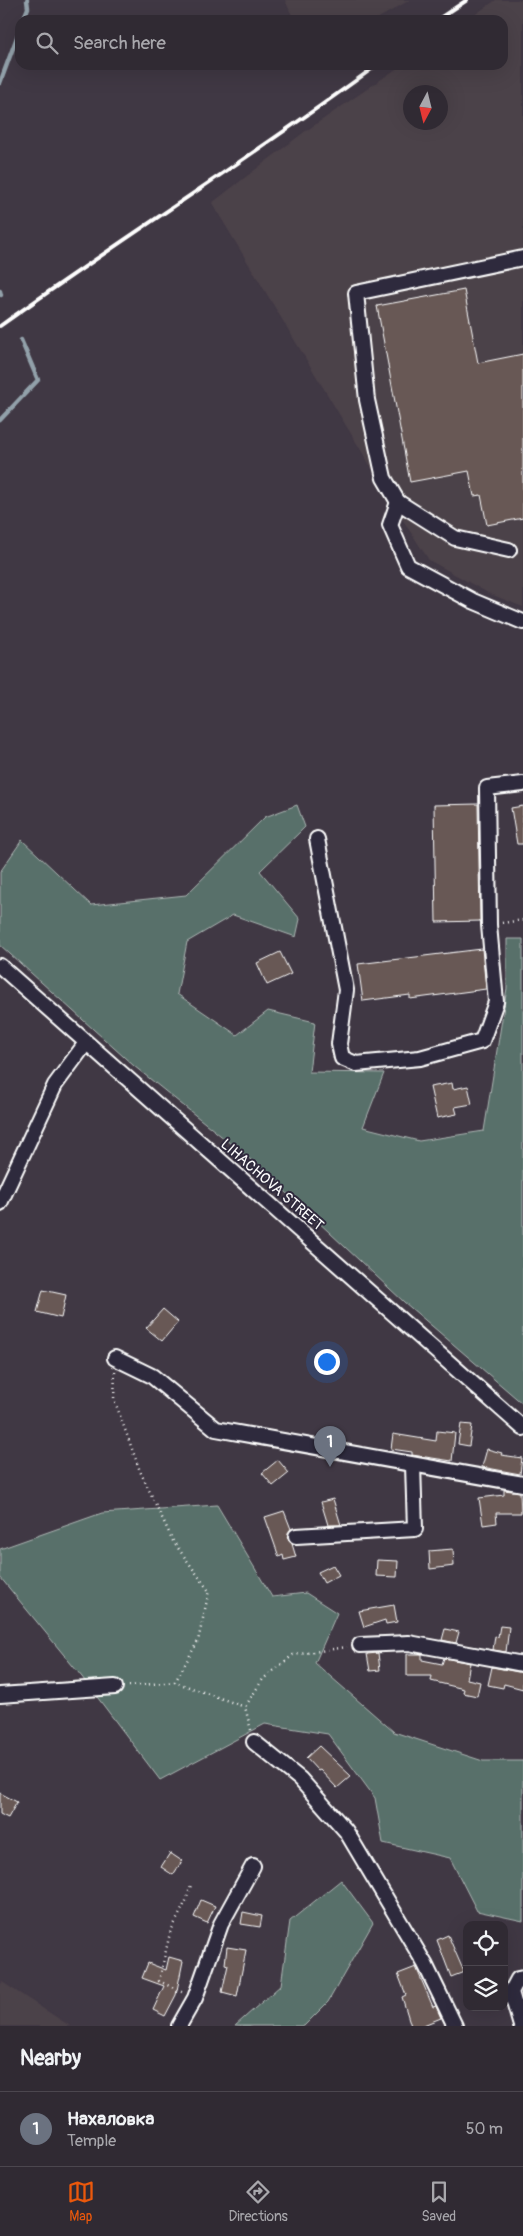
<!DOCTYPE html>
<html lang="en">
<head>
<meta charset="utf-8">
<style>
	body { margin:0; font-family:Pangolin,sans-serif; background:#38323b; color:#f1f3f6 }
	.controls { position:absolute; right:15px; bottom:15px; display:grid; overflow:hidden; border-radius:10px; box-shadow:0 5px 20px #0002 }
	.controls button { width:45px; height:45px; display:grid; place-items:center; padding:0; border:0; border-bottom:1px solid #4b464e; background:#302a33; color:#f1f3f6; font:25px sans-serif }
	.compass { position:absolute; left:403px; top:85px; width:45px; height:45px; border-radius:50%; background:#302a33; box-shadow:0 5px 20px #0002; rotate:187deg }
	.you { position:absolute; left:326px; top:1361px; width:18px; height:18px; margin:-12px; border:4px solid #fff; border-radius:50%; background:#1a73e8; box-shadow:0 0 0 8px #1a73e833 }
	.badge { display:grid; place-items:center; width:32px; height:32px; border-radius:50%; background:#ea580c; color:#fff; font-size:16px; font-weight:700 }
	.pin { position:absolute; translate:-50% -41px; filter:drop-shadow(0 1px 2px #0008) }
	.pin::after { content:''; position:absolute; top:26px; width:18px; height:15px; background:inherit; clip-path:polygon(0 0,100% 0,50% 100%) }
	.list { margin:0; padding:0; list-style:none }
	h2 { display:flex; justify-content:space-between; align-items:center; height:65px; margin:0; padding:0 20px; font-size:21px }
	h2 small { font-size:16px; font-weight:400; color:#a8a7ac }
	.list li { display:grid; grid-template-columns:32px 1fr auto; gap:15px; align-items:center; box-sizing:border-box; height:75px; padding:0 20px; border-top:1px solid #4b464e }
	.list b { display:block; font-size:19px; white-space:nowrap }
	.list p { margin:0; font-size:16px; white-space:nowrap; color:#a8a7ac }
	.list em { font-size:16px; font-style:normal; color:#a8a7ac }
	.icon { flex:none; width:28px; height:28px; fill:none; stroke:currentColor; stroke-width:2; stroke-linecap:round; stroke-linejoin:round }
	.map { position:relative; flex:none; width:523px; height:2026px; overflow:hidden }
	.search { position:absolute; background:#302a33; box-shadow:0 5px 20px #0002; left:15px; right:15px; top:15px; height:55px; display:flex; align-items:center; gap:12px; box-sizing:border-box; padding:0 18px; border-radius:15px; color:#a8a7ac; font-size:19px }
	.sheet { height:140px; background:#302a33 }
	nav { display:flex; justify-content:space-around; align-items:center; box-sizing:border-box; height:70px; border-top:1px solid #4b464e; background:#302a33; font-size:14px; color:#a8a7ac }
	nav a { display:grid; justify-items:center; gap:2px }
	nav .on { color:#ea580c }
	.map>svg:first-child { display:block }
	.built { fill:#4c4249; fill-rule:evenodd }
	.green { fill:#596f6a; stroke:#acb7b4 }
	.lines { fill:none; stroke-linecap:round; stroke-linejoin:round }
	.stream { stroke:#92a1aa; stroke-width:4.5 }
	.building { fill:#675855; stroke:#fff }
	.minor-casing { stroke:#fff; stroke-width:18 }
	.path { stroke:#fff; stroke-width:2.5; stroke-dasharray:1 4; stroke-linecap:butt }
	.minor { stroke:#2f2a3d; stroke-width:14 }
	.rail { stroke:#fff; stroke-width:4 }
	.labels { text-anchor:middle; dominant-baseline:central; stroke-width:4; stroke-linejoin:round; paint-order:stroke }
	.street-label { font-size:15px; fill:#fff; stroke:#2f2a3d }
</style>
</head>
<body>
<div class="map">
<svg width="523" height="2026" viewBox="0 0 523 2026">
	<rect width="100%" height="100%" fill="#403844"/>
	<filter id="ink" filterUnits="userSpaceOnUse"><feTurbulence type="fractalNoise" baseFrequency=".02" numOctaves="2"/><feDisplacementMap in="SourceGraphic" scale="10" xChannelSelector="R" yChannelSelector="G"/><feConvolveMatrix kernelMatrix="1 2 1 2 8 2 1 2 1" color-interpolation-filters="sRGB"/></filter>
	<g filter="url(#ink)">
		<!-- built -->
		<g class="built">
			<path d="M 285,0 L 410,0 L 375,20 L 294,20 Z"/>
			<path d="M 496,0 L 523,0 L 523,607 L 488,593 L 429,560 L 406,525 L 212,203 L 303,133 L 402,65 L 503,65 L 503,20 L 467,20 ZM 410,92 L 440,92 L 440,122 L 410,122 Z"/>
			<path d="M 2,1982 L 70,2026 L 0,2026 L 0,1986 Z"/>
		</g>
		<!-- green -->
		<g class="green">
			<path d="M 297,805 L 305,827 L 260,871 L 300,919 L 296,937 L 233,915 L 187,942 L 177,994 L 237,1035 L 268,1011 L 315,1022 L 309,1072 L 384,1073 L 363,1127 L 419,1141 L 484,1131 L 507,988 L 507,939 L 523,939 L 523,1404 L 404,1302 L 256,1164 L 134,1066 L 0,945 L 0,872 L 22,840 L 91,905 L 186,895 L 265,817 Z"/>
			<path d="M 217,1505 L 272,1597 L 306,1593 L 337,1613 L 315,1663 L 394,1732 L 483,1761 L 523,1761 L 523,1921 L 477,1911 L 450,1858 L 383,1843 L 375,1798 L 328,1734 L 265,1724 L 160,1780 L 82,1677 L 0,1577 L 0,1549 L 102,1513 Z"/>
			<path d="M 341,1880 L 373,1923 L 328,2002 L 304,2026 L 235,2026 L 281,1985 L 290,1921 Z"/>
		</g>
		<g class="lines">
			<!-- stream -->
			<g class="stream">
				<path d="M 23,20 L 28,8 L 27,0"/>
				<path d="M 0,83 L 20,29"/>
				<path d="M 0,291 L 1,295"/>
				<path d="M 0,420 L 38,380 L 21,340"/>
			</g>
		</g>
		<!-- building -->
		<g class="building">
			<path d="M 464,290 L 478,363 L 523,354 L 523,518 L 487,525 L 481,495 L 474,496 L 469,471 L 410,482 L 377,306 Z"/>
			<path d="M 478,804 L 480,921 L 436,922 L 434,805 Z"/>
			<path d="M 523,806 L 523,844 L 517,844 L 511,808 Z"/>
			<path d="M 482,949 L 486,989 L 410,999 L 410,995 L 363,1001 L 358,964 Z"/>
			<path d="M 280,952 L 291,974 L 267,985 L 257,963 Z"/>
			<path d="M 452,1083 L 453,1089 L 468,1086 L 472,1104 L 455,1107 L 457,1114 L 437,1118 L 430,1087 Z"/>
			<path d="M 43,1290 L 66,1295 L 61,1318 L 37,1312 Z"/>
			<path d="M 163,1309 L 178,1322 L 162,1341 L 146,1328 Z"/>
			<path d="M 461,1424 L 472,1425 L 469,1446 L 458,1444 Z"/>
			<path d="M 437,1431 L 455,1433 L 452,1461 L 412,1455 L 412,1452 L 391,1449 L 393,1434 L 436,1441 Z"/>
			<path d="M 487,1449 L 502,1453 L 501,1455 L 522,1458 L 520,1474 L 482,1467 Z"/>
			<path d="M 278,1460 L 289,1473 L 273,1486 L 262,1473 Z"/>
			<path d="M 504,1490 L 520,1492 L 521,1513 L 496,1513 L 497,1523 L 483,1525 L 479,1498 L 504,1495 Z"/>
			<path d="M 333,1499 L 341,1525 L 328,1525 L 321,1502 Z"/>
			<path d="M 284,1511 L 291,1529 L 287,1537 L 292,1544 L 296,1557 L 284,1560 L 283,1555 L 279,1557 L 265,1517 Z"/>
			<path d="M 453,1549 L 454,1566 L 430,1569 L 429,1551 Z"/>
			<path d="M 377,1560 L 398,1561 L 397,1577 L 376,1576 Z"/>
			<path d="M 333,1565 L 339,1575 L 324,1583 L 318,1572 Z"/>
			<path d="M 394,1605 L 397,1622 L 386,1624 L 385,1620 L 364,1627 L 359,1611 Z"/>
			<path d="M 500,1626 L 509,1627 L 506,1652 L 493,1650 L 495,1636 L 498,1637 Z"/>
			<path d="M 445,1629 L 459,1632 L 456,1643 L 442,1640 Z"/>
			<path d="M 378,1653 L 380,1670 L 370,1671 L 367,1654 Z"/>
			<path d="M 407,1654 L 422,1654 L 422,1660 L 442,1664 L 444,1658 L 470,1663 L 467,1679 L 480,1682 L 477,1696 L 463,1693 L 464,1689 L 431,1681 L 432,1676 L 407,1676 Z"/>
			<path d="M 492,1667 L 523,1673 L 523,1689 L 504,1684 L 503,1688 L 488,1685 Z"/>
			<path d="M 319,1746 L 351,1776 L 337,1788 L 320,1770 L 318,1771 L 306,1758 Z"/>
			<path d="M 0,1793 L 17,1802 L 8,1818 L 0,1814 Z"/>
			<path d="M 170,1853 L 182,1861 L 173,1875 L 161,1867 Z"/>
			<path d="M 201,1900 L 215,1906 L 207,1923 L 194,1917 Z"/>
			<path d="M 243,1912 L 262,1916 L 260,1927 L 241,1924 Z"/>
			<path d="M 448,1935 L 464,1972 L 451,1977 L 437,1940 Z"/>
			<path d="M 227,1947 L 246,1950 L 237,1996 L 222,1992 L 228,1965 L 225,1964 Z"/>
			<path d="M 169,1957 L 183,1961 L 176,1995 L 165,2016 L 153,2010 L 164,1986 L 142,1978 L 148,1963 L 166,1970 Z"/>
			<path d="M 416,1967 L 433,2007 L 436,2006 L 441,2018 L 421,2026 L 411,2026 L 402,1997 L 406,1995 L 398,1974 Z"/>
		</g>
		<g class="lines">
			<defs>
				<g id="minor">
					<path d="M 398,502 L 390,525 L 408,566 L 473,601 L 523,622"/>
					<path d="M 509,550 L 455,538 L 398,502 L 384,478 L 367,400 L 356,293 L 523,258"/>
					<path d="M 317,839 L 346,990 L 339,1044 L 342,1058 L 356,1064 L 420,1058 L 482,1041 L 496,1002 L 489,925 L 487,788 L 523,784"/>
					<path d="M 0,966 L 523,1428"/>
					<path d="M 0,1203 L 55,1085 L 86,1043"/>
					<path d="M 115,1358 L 152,1376 L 216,1429 L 523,1484"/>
					<path d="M 296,1536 L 415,1529 L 413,1465"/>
					<path d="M 360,1645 L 409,1643 L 523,1664"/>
					<path d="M 0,1695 L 115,1687"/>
					<path d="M 254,1742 L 300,1779 L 346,1831 L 425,1964 L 455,2026"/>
					<path d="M 179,2026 L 195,1998 L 221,1924 L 253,1866"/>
					<path d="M 521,2026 L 511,1992 L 518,1979 L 523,1978"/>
				</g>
			</defs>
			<!-- minor casing -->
			<use href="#minor" class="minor-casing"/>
			<!-- path -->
			<g class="path">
				<path d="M 502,923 L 523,920"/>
				<path d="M 115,1372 L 114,1399 L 140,1471 L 173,1541 L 209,1591 L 198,1641 L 175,1682"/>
				<path d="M 129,1686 L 175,1682 L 245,1707"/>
				<path d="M 251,1730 L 245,1707 L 263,1679 L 293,1655 L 347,1647"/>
				<path d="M 182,1992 L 159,1981 L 170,1933 L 186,1901 L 191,1885"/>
			</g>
			<!-- minor -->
			<use href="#minor" class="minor"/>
			<!-- rail -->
			<g class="rail">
				<path d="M 437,20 L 467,0"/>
				<path d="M 0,326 C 124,237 254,156 377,65"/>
			</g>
		</g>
	</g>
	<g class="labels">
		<!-- street labels -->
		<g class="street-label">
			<text transform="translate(272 1185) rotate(41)">LIHACHOVA STREET</text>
		</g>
	</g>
</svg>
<div class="controls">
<button><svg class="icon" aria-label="locate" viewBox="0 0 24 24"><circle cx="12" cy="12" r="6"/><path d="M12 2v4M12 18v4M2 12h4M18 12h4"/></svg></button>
<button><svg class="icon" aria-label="layers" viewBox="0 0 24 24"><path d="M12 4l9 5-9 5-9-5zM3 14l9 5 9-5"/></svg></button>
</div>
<svg class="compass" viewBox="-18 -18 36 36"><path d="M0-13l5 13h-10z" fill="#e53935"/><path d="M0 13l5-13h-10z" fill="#a8a7ac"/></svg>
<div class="you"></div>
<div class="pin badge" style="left:330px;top:1467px;background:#6b7280">1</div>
<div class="search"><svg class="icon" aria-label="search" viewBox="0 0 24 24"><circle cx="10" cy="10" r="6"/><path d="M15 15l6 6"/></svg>Search here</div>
</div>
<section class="sheet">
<h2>Nearby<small></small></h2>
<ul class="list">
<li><span class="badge" style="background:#6b7280">1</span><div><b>Нахаловка</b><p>Temple</p></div><em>50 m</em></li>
</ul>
</section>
<nav>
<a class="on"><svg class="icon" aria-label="map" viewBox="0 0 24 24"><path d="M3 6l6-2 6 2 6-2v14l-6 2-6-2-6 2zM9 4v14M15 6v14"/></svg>Map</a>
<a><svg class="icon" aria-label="directions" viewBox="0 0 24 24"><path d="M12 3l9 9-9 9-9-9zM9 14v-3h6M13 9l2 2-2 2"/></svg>Directions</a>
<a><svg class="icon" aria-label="saved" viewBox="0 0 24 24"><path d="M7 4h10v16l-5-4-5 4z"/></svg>Saved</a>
</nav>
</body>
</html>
